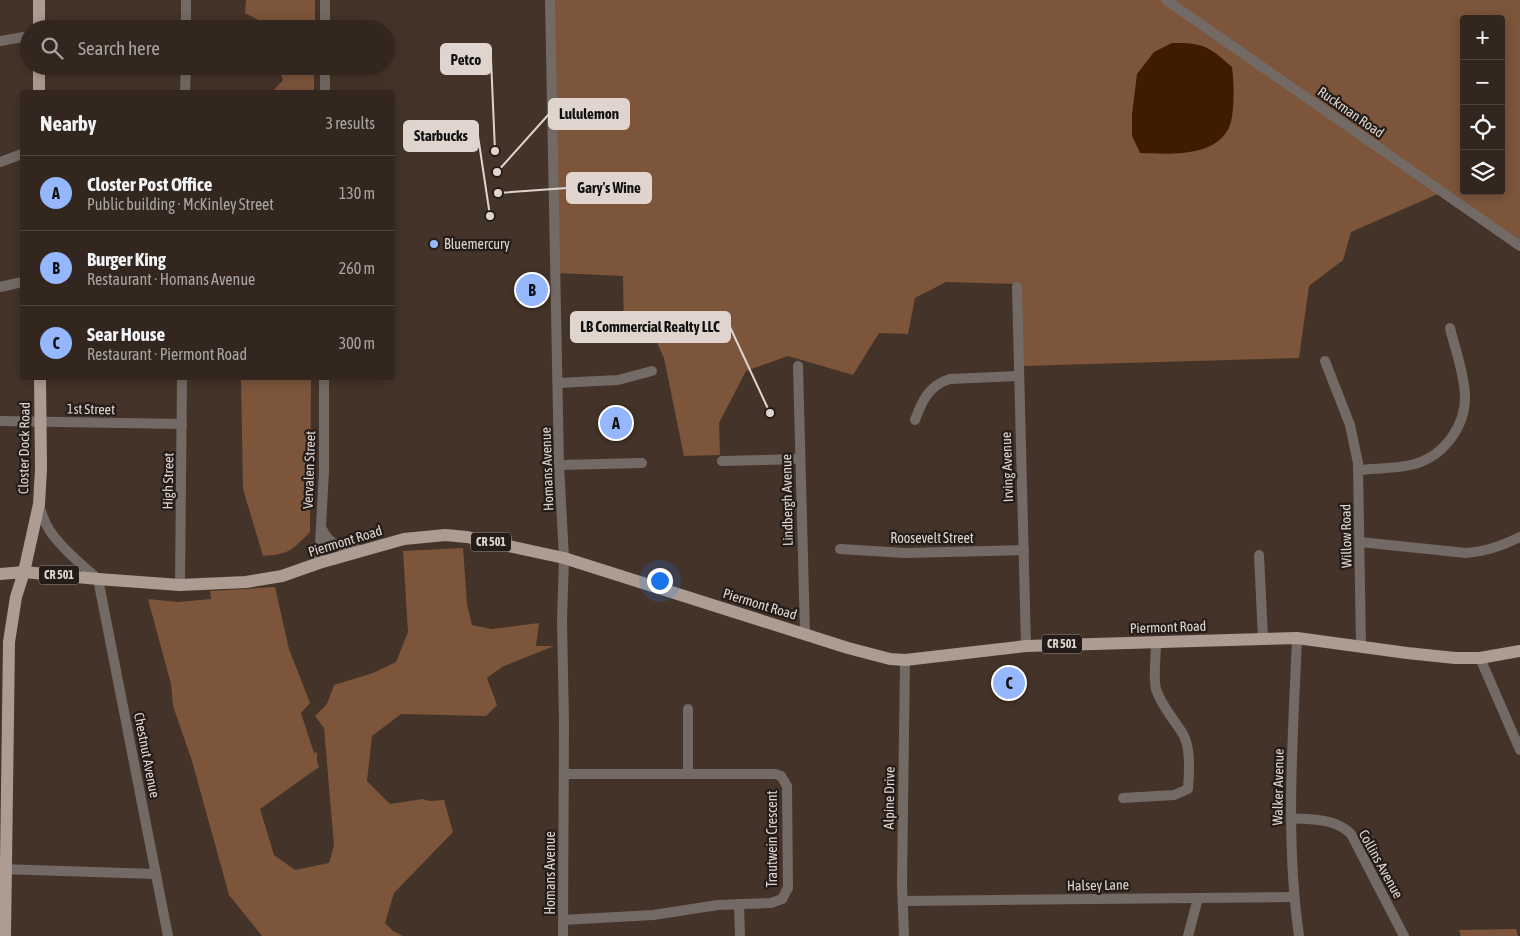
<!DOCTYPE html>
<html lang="en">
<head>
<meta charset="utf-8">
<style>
	body { margin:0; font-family:"Asap Condensed",sans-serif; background:#3e322b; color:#f1f3f6 }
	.controls { position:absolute; right:15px; top:15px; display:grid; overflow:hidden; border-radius:5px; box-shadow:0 2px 12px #0003 }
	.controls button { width:45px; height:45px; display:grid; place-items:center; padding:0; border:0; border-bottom:1px solid #4e433c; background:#33261e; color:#f1f3f6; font:25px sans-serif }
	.you { position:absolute; left:659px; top:580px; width:18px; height:18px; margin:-12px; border:4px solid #fff; border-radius:50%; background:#1a73e8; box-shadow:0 0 0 8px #1a73e833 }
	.badge { display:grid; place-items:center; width:32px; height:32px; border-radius:50%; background:#94b7fd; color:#111; font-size:16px; font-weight:700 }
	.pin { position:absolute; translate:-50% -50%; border:2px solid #fff; box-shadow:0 1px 5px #0006 }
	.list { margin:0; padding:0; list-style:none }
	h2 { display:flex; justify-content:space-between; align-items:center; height:65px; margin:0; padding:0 20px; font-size:21px }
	h2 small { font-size:16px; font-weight:400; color:#a9a5a4 }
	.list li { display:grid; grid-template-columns:32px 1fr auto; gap:15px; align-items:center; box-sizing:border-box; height:75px; padding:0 20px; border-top:1px solid #4e433c }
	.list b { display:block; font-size:19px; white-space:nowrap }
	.list p { margin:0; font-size:16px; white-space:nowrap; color:#a9a5a4 }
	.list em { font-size:16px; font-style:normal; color:#a9a5a4 }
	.icon { flex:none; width:28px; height:28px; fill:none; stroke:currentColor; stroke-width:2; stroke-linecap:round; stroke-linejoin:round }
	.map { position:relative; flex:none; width:1520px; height:936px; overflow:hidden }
	.search { position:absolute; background:#33261e; box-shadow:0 2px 12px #0003; left:20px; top:20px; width:375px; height:55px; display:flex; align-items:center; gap:12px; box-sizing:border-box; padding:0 18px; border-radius:28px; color:#a9a5a4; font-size:19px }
	.panel { position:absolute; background:#33261e; box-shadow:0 2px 12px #0003; left:20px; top:90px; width:375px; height:290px; border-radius:5px }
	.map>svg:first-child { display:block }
	.green { fill:#7c553b; fill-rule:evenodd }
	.water { fill:#3f1c01 }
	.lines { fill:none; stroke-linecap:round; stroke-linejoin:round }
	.minor { stroke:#736a65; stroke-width:10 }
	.major { stroke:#ad9c91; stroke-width:12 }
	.poi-dot { fill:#94b7fd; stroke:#241c18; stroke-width:2 }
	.labels { text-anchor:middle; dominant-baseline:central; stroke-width:4.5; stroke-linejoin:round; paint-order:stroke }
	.shield { fill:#241c18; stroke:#a89e97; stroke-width:1 }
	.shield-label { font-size:12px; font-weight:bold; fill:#e0d5ce }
	.street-label { font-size:14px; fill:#e0d5ce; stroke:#241c18 }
	.poi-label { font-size:14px; fill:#e0d5ce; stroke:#241c18; text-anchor:start }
	.leader { fill:none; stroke:#e0d5ce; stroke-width:2 }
	.callout-dot { fill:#e0d5ce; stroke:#241c18; stroke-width:2 }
	.callout { fill:#e0d5ce; stroke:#e0d5ce; stroke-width:2 }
	.callout-label { font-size:15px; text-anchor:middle; font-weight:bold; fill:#111 }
</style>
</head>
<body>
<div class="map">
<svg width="1520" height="936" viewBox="0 0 1520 936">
	<rect width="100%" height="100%" fill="#443328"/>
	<!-- green -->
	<g class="green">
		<path d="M 246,0 L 315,0 L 315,29 L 266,29 L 264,23 L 245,13 Z"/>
		<path d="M 550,0 L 1520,0 L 1520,247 L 1440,193 L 1351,232 L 1343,260 L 1309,286 L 1299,358 L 1022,366 L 1021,284 L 946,282 L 915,298 L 908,334 L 879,333 L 853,375 L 788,356 L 746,371 L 719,423 L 720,455 L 684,456 L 664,358 L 653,334 L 624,334 L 623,276 L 556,273 ZM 1464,19 L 1501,19 L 1501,191 L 1464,191 Z"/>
		<path d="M 278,66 L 314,66 L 314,92 L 272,92 L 283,80 Z"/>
		<path d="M 241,378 L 311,378 L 310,532 C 291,551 290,554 263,556 L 243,489 Z"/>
		<path d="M 463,548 L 467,604 L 472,625 L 491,629 L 539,623 L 536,646 L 554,646 L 502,667 L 487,678 L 497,705 L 486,716 L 401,714 L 372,736 L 367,781 L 390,804 L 423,799 L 429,801 L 444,800 L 453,832 L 394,893 L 385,923 L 393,931 L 403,936 L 262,936 L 229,895 L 192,761 L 173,706 L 171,684 L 148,599 L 178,602 L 211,599 L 210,591 L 275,587 L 289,649 L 310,703 L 301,713 L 314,753 L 317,752 L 317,761 L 319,767 L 260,809 L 274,855 L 295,870 L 329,863 L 334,846 L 324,728 L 315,716 L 327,704 L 334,685 L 373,673 L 396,662 L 408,632 L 403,551 Z"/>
		<path d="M 1516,929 L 1518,936 L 1461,936 L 1459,930 Z"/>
	</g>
	<!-- water -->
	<path class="water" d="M 1172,43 C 1203,42 1210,47 1232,67 C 1234,82 1235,111 1230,125 C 1218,158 1168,154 1140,153 L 1132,136 L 1132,114 L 1137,74 L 1154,52 Z"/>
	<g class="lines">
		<!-- minor -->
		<g class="minor">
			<path d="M 550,0 L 559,465 L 564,558 L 562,620 L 564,724 L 563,936"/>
			<path d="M 1166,0 L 1520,246"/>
			<path d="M 186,29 L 186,0"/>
			<path d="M 325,29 L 325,0"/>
			<path d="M 0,41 L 29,36"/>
			<path d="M 185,92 L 186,66"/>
			<path d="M 325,92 L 325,66"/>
			<path d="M 0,162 L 22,154"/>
			<path d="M 0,287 L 22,282"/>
			<path d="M 1017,287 L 1026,646"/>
			<path d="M 1325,361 L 1350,425 L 1358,463 L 1361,647"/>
			<path d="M 798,366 L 805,634"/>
			<path d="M 558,383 L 618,380 L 652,371"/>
			<path d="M 915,420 C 922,401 929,385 950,379 L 1018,376"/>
			<path d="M 0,421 L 182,424"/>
			<path d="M 722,461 L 800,459"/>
			<path d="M 559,465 L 642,463"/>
			<path d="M 1358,470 C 1377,468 1397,469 1415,464 C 1445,455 1466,425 1465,395 C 1464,372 1455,349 1450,328"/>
			<path d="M 39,505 C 41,511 43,518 46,524 C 55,543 82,565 98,579 L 168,936"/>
			<path d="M 322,529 C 331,548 343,547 361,550"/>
			<path d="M 1360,542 L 1466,553 C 1486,552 1502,546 1520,537"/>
			<path d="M 840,549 L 905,553 L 1024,550"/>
			<path d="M 1259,555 L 1263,638"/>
			<path d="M 319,563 L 324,471 L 324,378"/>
			<path d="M 180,585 L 182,378"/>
			<path d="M 1297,638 C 1293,737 1285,837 1299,936"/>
			<path d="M 1480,658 L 1520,750"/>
			<path d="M 688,709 L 688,774"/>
			<path d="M 1123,798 L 1174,795 L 1188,789 C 1189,773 1191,751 1184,736 C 1175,720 1161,706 1156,689 C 1153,677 1156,656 1156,643"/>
			<path d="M 1291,818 C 1313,820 1335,818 1351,834 L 1404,936"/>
			<path d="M 0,869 L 156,874"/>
			<path d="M 903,901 L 1293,897"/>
			<path d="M 739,904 L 740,936"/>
			<path d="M 563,920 L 653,915 L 718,905 L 771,903 L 782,899 L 788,888 L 787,786 L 781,776 L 775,774 L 564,774"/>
			<path d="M 904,936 L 902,884 L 905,660"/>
			<path d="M 1188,936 L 1198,898"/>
		</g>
		<!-- major -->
		<g class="major">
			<path d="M 39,29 L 39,0"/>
			<path d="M 39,92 L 39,66"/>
			<path d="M 0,574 L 24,572 L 98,579 L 180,585 L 246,582 L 282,576 L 319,563 L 404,539 L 445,535 L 467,537 L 564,558 L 848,648 L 890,659 L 905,660 L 1026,646 L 1297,638 L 1407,653 L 1455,658 L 1480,658 L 1520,651"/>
			<path d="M 5,936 L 9,642 L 16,597 L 24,572 L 39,504 L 41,469 L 40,378"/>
		</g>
	</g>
	<!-- markers -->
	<circle class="poi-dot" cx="434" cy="244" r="5"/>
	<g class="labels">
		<!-- shield labels -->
		<g class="shield">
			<rect x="471" y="532.5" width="40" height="19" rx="4"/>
			<rect x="39" y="565.5" width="40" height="19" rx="4"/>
			<rect x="1042" y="634.5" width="40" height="19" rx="4"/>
		</g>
		<g class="shield-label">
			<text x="491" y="542">CR 501</text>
			<text x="59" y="575">CR 501</text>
			<text x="1062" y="644">CR 501</text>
		</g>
		<!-- street labels -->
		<g class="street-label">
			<text transform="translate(1351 112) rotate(35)">Ruckman Road</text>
			<text transform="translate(91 409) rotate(1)">1st Street</text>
			<text transform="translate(24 448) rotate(-89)">Closter Dock Road</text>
			<text transform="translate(1007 467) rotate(-92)">Irving Avenue</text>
			<text transform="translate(547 469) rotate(-92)">Homans Avenue</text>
			<text transform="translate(309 470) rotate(-88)">Vervalen Street</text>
			<text transform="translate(168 481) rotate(-89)">High Street</text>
			<text transform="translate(787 500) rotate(-91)">Lindbergh Avenue</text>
			<text transform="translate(1346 536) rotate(-91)">Willow Road</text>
			<text x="932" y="538">Roosevelt Street</text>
			<text transform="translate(345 541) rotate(-17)">Piermont Road</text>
			<text transform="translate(760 604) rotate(17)">Piermont Road</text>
			<text transform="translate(1168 627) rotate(-2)">Piermont Road</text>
			<text transform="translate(147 755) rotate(79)">Chestnut Avenue</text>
			<text transform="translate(1278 787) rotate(-89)">Walker Avenue</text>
			<text transform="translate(889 798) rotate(-89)">Alpine Drive</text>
			<text transform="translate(772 839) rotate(-90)">Trautwein Crescent</text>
			<text transform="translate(1381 864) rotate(61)">Collins Avenue</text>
			<text transform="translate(550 873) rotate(-90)">Homans Avenue</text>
			<text transform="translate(1098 885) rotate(-1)">Halsey Lane</text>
		</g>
		<!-- poi labels -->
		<g class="poi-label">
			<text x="444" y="244">Bluemercury</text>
		</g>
	</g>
	<!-- callouts -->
	<path class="leader" d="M495 151L491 59M497 172L549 114M490 216L478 136M498 193L567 188M770 413L730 327"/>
	<g class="callout-dot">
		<circle cx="495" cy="151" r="5"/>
		<circle cx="497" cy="172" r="5"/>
		<circle cx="490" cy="216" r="5"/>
		<circle cx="498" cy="193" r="5"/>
		<circle cx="770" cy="413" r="5"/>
	</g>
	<g class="callout">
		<rect x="441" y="44" width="50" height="30" rx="5"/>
		<rect x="549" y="99" width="80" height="30" rx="5"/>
		<rect x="404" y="121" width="74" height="30" rx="5"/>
		<rect x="567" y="173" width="84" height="30" rx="5"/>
		<rect x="571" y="312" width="159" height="30" rx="5"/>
	</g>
	<g class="callout-label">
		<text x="466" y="65">Petco</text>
		<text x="589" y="119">Lululemon</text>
		<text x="441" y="141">Starbucks</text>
		<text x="609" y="193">Gary's Wine</text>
		<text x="650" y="332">LB Commercial Realty LLC</text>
	</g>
</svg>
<div class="controls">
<button>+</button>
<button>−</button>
<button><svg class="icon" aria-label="locate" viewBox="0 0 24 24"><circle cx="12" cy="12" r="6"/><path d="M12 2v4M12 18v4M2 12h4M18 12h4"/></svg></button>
<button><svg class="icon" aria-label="layers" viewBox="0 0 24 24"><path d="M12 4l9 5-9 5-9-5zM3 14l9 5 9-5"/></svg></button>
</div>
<div class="you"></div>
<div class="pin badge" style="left:616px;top:423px">A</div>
<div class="pin badge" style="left:532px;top:290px">B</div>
<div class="pin badge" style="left:1009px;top:683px">C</div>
<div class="search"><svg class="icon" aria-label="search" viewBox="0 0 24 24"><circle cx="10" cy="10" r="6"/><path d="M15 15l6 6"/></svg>Search here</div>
<section class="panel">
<h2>Nearby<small>3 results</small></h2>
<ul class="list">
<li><span class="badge">A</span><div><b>Closter Post Office</b><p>Public building · McKinley Street</p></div><em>130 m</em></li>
<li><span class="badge">B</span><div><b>Burger King</b><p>Restaurant · Homans Avenue</p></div><em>260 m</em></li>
<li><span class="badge">C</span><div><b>Sear House</b><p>Restaurant · Piermont Road</p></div><em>300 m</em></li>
</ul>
</section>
</div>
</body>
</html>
